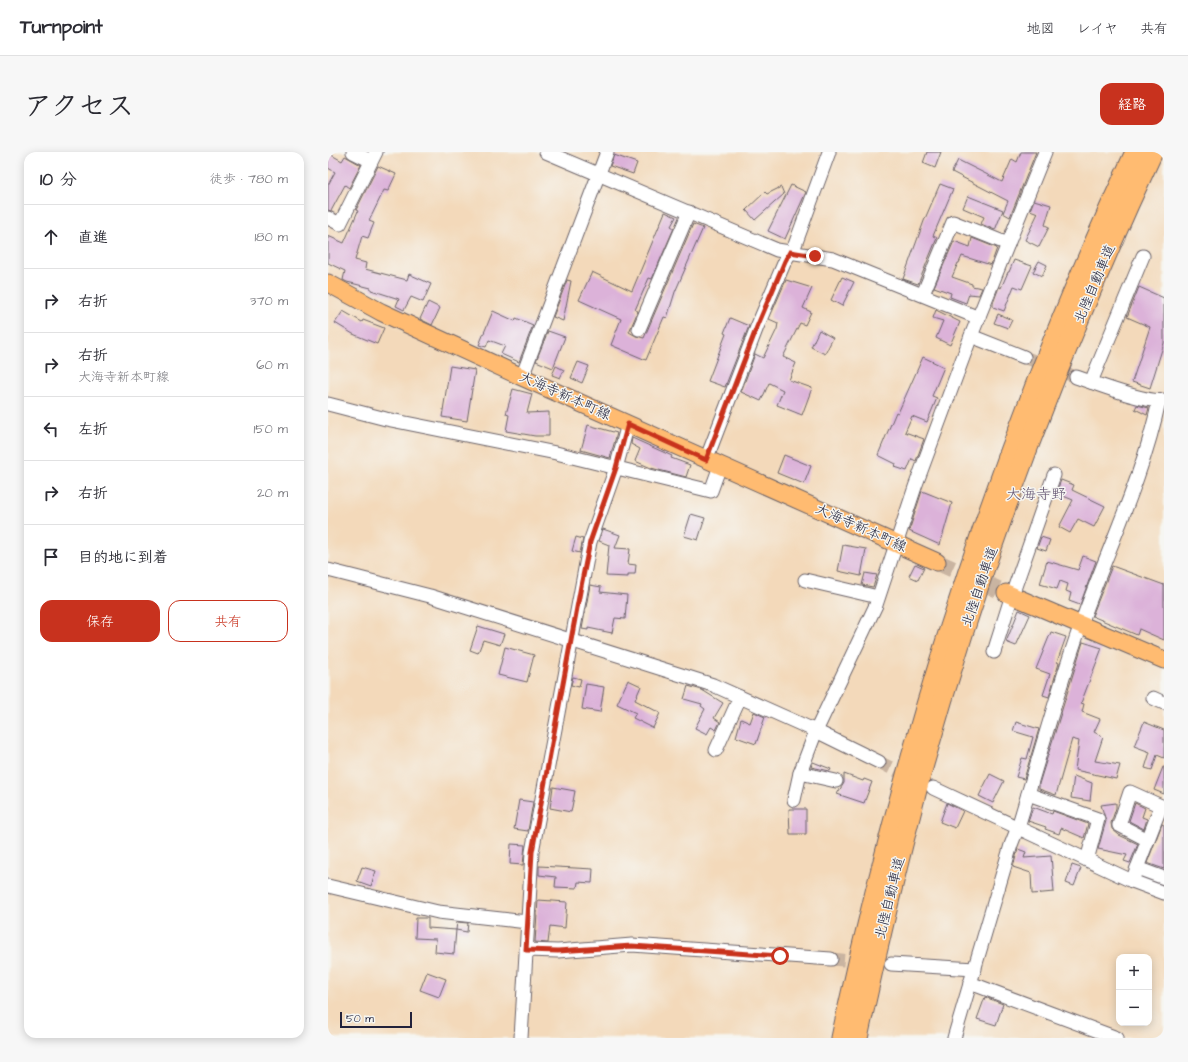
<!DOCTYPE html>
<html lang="ja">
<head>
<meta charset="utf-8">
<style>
	body { margin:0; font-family:"Architects Daughter","Klee One",sans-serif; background:#f7f7f7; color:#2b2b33 }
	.controls { position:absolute; right:12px; bottom:12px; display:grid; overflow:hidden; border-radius:8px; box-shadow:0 2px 10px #0003 }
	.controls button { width:36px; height:36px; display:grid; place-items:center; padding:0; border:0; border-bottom:1px solid #e1e1e2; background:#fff; color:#2b2b33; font:20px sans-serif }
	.scale { position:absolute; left:12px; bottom:10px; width:72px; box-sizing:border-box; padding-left:4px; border:2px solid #22223b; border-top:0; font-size:11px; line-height:14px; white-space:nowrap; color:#22223b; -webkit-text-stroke:3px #f6f6f2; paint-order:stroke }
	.stop { position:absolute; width:12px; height:12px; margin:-9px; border:3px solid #c8321e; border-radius:50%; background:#fff }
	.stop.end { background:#c8321e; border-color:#fff; box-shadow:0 1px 4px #0008 }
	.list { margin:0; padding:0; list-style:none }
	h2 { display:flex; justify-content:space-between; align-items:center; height:52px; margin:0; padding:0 16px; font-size:17px }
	h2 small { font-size:13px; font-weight:400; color:#7c7c81 }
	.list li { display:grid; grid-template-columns:26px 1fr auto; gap:12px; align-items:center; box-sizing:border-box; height:64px; padding:0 16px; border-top:1px solid #e1e1e2 }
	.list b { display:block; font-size:15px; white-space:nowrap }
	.list p { margin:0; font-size:13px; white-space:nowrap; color:#7c7c81 }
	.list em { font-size:13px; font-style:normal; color:#7c7c81 }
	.actions { display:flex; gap:8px; padding:12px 16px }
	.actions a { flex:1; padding:9px 0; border:1px solid #c8321e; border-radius:12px; text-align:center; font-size:14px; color:#c8321e }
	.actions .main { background:#c8321e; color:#fff }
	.icon { flex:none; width:22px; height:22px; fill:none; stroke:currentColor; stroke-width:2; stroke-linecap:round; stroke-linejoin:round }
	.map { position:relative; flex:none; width:836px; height:886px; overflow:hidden; border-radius:12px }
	header { display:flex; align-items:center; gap:24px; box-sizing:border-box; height:56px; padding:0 20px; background:#fff; border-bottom:1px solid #e1e1e2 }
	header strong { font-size:19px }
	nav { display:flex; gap:22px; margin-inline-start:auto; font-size:14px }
	.intro { display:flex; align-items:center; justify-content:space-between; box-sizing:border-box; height:96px; padding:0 24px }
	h1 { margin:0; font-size:28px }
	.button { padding:10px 18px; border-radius:12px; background:#c8321e; color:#fff; font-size:14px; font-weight:700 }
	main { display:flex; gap:24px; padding:0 24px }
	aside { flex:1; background:#fff; border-radius:12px; box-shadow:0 2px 10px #0003 }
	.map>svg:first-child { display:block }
	.building { fill:#dcb2d9 }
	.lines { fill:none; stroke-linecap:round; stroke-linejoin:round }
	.minor-tunnel { stroke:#c9b4a1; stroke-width:13; stroke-dasharray:13 6; stroke-linecap:butt }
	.major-tunnel { stroke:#c9b4a1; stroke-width:17; stroke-dasharray:17 8; stroke-linecap:butt }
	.minor-casing { stroke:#6b6267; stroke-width:15 }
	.major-casing { stroke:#6b6267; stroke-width:19 }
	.highway-casing { stroke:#6b6267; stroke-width:21 }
	.minor { stroke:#fff; stroke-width:13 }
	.major { stroke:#ffbb71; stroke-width:17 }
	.highway { stroke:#ffbb71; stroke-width:19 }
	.route { stroke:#c8321e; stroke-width:5 }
	.labels { text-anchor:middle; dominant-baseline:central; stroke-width:3; stroke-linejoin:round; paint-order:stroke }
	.street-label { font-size:14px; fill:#22223b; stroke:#f6f6f2 }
	.neighbourhood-label { font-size:15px; fill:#635472; stroke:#f6f6f2 }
</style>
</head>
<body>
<header>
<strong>Turnpoint</strong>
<nav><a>地図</a><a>レイヤ</a><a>共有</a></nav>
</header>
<div class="intro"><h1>アクセス</h1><a class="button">経路</a></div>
<main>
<aside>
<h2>10 分<small>徒歩 · 780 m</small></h2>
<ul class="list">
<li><svg class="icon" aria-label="ahead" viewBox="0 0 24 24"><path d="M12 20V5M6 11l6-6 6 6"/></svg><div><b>直進</b></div><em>180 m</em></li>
<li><svg class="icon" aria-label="right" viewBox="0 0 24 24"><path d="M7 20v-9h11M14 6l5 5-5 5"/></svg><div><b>右折</b></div><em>370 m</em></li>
<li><svg class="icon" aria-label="right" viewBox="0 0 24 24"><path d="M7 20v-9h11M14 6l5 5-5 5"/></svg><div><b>右折</b><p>大海寺新本町線</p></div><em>60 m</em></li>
<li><svg class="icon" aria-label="left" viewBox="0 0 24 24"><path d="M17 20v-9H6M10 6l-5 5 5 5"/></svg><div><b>左折</b></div><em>150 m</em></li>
<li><svg class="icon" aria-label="right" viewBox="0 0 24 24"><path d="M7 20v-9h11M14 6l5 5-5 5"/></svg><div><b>右折</b></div><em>20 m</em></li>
<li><svg class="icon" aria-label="arrive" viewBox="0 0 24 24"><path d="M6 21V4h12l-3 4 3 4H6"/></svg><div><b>目的地に到着</b></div></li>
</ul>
<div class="actions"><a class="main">保存</a><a>共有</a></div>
</aside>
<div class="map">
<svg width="836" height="886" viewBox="0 0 836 886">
	<rect width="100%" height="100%" fill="#f6f6f2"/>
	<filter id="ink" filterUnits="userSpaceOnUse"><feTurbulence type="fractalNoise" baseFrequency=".025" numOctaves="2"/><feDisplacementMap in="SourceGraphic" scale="8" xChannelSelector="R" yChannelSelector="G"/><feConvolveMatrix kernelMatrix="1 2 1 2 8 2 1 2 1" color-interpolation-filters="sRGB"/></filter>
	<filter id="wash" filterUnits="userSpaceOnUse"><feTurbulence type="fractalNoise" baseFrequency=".012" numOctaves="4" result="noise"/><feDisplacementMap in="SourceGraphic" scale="16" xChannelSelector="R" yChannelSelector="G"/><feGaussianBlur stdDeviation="0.9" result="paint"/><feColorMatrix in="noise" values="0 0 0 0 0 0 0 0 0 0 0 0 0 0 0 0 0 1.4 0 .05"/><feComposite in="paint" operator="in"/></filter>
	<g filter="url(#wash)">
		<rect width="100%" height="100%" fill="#f3d9ba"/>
		<g id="blocks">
			<!-- building -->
			<g class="building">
				<path d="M 599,0 L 613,0 L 607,16 L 595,11 Z"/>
				<path d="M 693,0 L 708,0 L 682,65 L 675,61 L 680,49 L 624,20 L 630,8 L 674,30 L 684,7 L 689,10 Z"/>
				<path d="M 0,1 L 14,9 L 17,4 L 33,13 L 21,36 L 17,33 L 3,59 L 0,58 L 0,33 L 7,20 L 0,16 Z"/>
				<path d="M 286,3 L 309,11 L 305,22 L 282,14 Z"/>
				<path d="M 50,14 L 68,22 L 60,39 L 56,38 L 41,69 L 46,71 L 40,86 L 34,84 L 27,108 L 38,111 L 37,117 L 79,128 L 81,122 L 103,132 L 95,150 L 83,145 L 76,158 L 68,154 L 71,147 L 43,138 L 43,136 L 19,130 L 15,128 L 17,119 L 0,111 L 0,84 L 16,91 L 30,59 L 28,58 Z"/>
				<path d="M 612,32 L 625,37 L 605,84 L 609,86 L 590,132 L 575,127 L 596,69 Z"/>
				<path d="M 463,33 L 478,40 L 457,87 L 440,79 Z"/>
				<path d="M 453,35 L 456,42 L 427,68 L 418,58 L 437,40 L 439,42 Z"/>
				<path d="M 640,44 L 675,58 L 667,78 L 653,72 L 656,65 L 635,56 Z"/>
				<path d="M 706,48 L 723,53 L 717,73 L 721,75 L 711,95 L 697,88 L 710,61 L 702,58 Z"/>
				<path d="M 337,60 L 348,65 L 343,74 L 346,76 L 324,127 L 321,126 L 307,158 L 310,159 L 301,180 L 308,184 L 316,186 L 365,72 L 375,76 L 347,140 L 339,166 L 336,165 L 318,208 L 283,193 L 293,167 L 251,148 L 264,120 L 304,139 Z"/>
				<path d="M 644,86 L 669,96 L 663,113 L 634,104 L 631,111 L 630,111 L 624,125 L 644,132 L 644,134 L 654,136 L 651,143 L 641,142 L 638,151 L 622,145 L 623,141 L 606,135 L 626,89 L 642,95 Z"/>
				<path d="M 686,108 L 704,114 L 694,137 L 686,134 L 676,159 L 665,155 L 665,151 L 671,135 L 673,136 L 680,120 L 681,120 Z"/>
				<path d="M 711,109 L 719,113 L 714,124 L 705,120 Z"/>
				<path d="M 514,125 L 526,130 L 514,154 L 503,148 Z"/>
				<path d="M 239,128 L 243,129 L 235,169 L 225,165 Z"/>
				<path d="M 458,128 L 484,136 L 475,156 L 483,160 L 477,173 L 472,171 L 455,205 L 468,211 L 461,228 L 484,236 L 474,263 L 449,253 L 455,238 L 441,231 L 433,249 L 413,240 L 427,202 L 435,206 L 449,177 L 450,171 L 441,167 Z"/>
				<path d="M 811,135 L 836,146 L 836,191 L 822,236 L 804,230 L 822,175 L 799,165 Z"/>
				<path d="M 100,150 L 112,156 L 104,173 L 92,167 Z"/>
				<path d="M 608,158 L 632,170 L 622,193 L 608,186 L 615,169 L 605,166 Z"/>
				<path d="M 15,159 L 34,170 L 35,168 L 56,176 L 49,192 L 25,182 L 7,171 Z"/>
				<path d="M 165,159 L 187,169 L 188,166 L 205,173 L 191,210 L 173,202 L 177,194 L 161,188 L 158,195 L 151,193 Z"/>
				<path d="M 670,162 L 684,168 L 680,176 L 666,171 Z"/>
				<path d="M 402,166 L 421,174 L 397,235 L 380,229 L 398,182 L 396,181 Z"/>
				<path d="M 491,178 L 505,186 L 497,202 L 483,195 Z"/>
				<path d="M 220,179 L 237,185 L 225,216 L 208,209 Z"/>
				<path d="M 595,205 L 616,215 L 604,244 L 609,246 L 599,270 L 584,264 L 577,280 L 596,287 L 588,309 L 584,307 L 579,319 L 567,315 L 568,312 L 550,303 L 568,260 L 570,261 Z"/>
				<path d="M 250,210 L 261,214 L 254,231 L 243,226 Z"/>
				<path d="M 122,214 L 147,218 L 139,269 L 114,265 Z"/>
				<path d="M 228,214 L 236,218 L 232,226 L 224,223 Z"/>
				<path d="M 185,237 L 204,242 L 199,261 L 221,260 L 221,284 L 207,284 L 178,279 L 181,263 L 178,262 Z"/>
				<path d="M 809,253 L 821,256 L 819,263 L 807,257 Z"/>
				<path d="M 260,273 L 289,281 L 282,306 L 253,298 Z"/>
				<path d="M 304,286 L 344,304 L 343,306 L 362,313 L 358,325 L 323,316 L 307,309 L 312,297 L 303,292 Z"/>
				<path d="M 456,303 L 483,314 L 476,332 L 449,321 Z"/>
				<path d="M 733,328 L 746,333 L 744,338 L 777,354 L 766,375 L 750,367 L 742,381 L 731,375 L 745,348 L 728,341 Z"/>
				<path d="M 594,339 L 624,351 L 612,393 L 581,379 Z"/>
				<path d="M 363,362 L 377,366 L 370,388 L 356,384 Z"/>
				<path d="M 275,377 L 292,383 L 287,396 L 302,397 L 300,412 L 308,413 L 307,422 L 300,422 L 300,425 L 278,424 L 281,393 L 271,389 Z"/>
				<path d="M 248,385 L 255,387 L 252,401 L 244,399 Z"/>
				<path d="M 713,385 L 722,388 L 718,399 L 709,396 Z"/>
				<path d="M 515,393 L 538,397 L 533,424 L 510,419 Z"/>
				<path d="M 755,404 L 768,409 L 752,453 L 741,449 L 743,441 L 738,439 L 740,432 L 732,429 L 729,437 L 712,432 L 719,409 L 750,418 Z"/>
				<path d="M 587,412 L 596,416 L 590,428 L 581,424 Z"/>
				<path d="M 784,414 L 836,433 L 836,488 L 811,477 L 809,483 L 764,464 Z"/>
				<path d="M 537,421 L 549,423 L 545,435 L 534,433 Z"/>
				<path d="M 262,433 L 273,435 L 272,440 L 299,443 L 297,467 L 287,466 L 284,481 L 260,476 L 260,478 L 254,477 Z"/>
				<path d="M 691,458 L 702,463 L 688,494 L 678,490 Z"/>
				<path d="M 150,474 L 176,482 L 172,493 L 155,488 L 150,501 L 142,498 Z"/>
				<path d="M 723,480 L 738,485 L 729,510 L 731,511 L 721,545 L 715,543 L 722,522 L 708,517 Z"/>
				<path d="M 755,490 L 774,496 L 753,551 L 756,552 L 754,560 L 772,567 L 766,580 L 775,585 L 767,609 L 792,613 L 788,627 L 747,618 L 751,589 L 744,587 L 728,643 L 711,637 L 711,632 Z"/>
				<path d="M 177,495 L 206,503 L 199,530 L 170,523 Z"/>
				<path d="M 245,525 L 253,527 L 251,535 L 243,533 Z"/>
				<path d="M 300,528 L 313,534 L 307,548 L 332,561 L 325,576 L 305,566 L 308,561 L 289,552 Z"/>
				<path d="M 258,532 L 276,535 L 272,560 L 254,557 Z"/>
				<path d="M 360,534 L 374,538 L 395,551 L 386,566 L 392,570 L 388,578 L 383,575 L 379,582 L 367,576 L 377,557 L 373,554 L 374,552 L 356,547 Z"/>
				<path d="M 426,560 L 437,565 L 428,592 L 408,585 L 413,567 L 422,571 Z"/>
				<path d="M 688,570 L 711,577 L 696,627 L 688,625 L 694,606 L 699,607 L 705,585 L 685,579 Z"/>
				<path d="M 816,570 L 836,578 L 836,606 L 829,603 L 824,618 L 817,616 L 822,600 L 806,594 Z"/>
				<path d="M 485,610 L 503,617 L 502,619 L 483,615 Z"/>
				<path d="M 835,615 L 836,615 L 836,642 L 826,638 Z"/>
				<path d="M 516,622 L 535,629 L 536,627 L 544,630 L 536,651 L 509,642 L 516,631 Z"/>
				<path d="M 662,622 L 676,629 L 665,651 L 651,644 Z"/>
				<path d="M 746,624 L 764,631 L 762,649 L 743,646 Z"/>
				<path d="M 225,635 L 247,639 L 243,660 L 222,656 Z"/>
				<path d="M 191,648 L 205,650 L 200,679 L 186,677 Z"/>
				<path d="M 619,651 L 635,659 L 627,676 L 612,670 Z"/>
				<path d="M 788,651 L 788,656 L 783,671 L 784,677 L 791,683 L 810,692 L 802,711 L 796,709 L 799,703 L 770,697 L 778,669 L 773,653 Z"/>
				<path d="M 807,651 L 817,656 L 814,665 L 819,667 L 816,677 L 801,669 Z"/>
				<path d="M 705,655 L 724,662 L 725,659 L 760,672 L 756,686 L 733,676 L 731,682 L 717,677 L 718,675 L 700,669 Z"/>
				<path d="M 461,657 L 478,657 L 478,682 L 462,682 Z"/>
				<path d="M 834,672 L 836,673 L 836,717 L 819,711 Z"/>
				<path d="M 183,692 L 197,693 L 195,713 L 182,712 Z"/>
				<path d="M 690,697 L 698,700 L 696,706 L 723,704 L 726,740 L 704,742 L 703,721 L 685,715 Z"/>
				<path d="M 744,713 L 753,716 L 746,734 L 738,731 Z"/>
				<path d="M 211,714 L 265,717 L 264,731 L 250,730 L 249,736 L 227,735 L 228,725 L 211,723 Z"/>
				<path d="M 34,715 L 48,719 L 43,734 L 29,729 Z"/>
				<path d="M 210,748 L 239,750 L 237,776 L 222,774 L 220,791 L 207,790 Z"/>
				<path d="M 88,766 L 100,766 L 100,776 L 128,778 L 126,802 L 107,800 L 108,787 L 87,786 Z"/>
				<path d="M 129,770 L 140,771 L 139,780 L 128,778 Z"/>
				<path d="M 99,820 L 118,827 L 111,845 L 92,838 Z"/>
				<path d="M 657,845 L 675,852 L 668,873 L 649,867 Z"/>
			</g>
		</g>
	</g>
	<g filter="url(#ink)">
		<use href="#blocks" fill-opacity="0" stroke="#6b6267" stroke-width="1"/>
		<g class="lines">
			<!-- minor-tunnel -->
			<g class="minor-tunnel">
				<path d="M 696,205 L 748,225"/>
				<path d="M 551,610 L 585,627"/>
				<path d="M 503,807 L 538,810"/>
			</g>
			<!-- major-tunnel -->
			<path class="major-tunnel" d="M 609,410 L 678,441"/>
			<defs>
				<g id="minor">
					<path d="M 25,0 L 43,9"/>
					<path d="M 218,0 L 449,98 L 505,107 L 651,166"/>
					<path d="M 0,66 L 12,72 L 48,0"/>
					<path d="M 595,142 L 625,70 L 680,92"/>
					<path d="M 311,177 L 361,60"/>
					<path d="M 643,184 L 696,205"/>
					<path d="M 194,225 L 279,0"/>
					<path d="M 748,225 C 767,231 819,252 836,248"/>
					<path d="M 763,230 L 815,104"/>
					<path d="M 0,252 L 58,267 L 228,301 L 383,339 L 392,314"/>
					<path d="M 378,308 L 429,175 L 457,109 L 467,93 L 501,0"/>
					<path d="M 0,418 L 102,444 L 385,533 L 488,579 L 551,610"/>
					<path d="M 477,428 L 550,445"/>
					<path d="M 666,500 L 684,443 L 726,323"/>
					<path d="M 825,546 L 836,551"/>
					<path d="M 388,598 L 412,545"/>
					<path d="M 472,621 L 508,629"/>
					<path d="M 605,636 L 804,729 L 836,741"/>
					<path d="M 700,642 L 770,667 L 759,708"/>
					<path d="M 466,648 L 472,621 L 488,579 L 548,453 L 587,335 L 643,184 L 717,0"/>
					<path d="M 820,688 L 791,673 L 802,640 L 833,654"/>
					<path d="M 809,716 L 836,726"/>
					<path d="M 804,729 L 833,654 L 836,655"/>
					<path d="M 0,734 L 110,760 L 199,770"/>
					<path d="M 198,798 L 230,799 L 304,793 L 503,807"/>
					<path d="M 563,812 L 647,817"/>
					<path d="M 642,831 L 789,886"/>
					<path d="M 193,886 L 204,700 L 262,390 L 288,316 L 300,272"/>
					<path d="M 626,886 L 683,693 L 690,675 C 711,607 729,539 753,472 C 779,398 815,326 831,249"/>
				</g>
				<g id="major">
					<path d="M 0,131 L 53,160 L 194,225 L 609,410"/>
					<path d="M 678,441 L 836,508"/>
				</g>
				<g id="highway">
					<path d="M 513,886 C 579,581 674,283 807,0"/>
					<path d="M 530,886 C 548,802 568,718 590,634 C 649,417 730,204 825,0"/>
				</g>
			</defs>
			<!-- minor casing -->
			<use href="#minor" class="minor-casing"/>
			<!-- major casing -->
			<use href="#major" class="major-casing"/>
			<!-- highway casing -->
			<use href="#highway" class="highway-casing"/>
			<!-- minor -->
			<use href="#minor" class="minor"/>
			<!-- major -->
			<use href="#major" class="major"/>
			<!-- highway -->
			<use href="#highway" class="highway"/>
		</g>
	</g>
	<g class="lines" filter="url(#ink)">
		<!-- route -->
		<path class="route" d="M 452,804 L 304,794 L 230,799 L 198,798 L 204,700 L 253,434 L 262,390 L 288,316 L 300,272 L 378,308 L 429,175 L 457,109 L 462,100 L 487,104"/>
	</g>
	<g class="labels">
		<!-- street labels -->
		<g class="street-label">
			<text transform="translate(767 132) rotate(-67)">北陸自動車道</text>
			<text transform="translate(237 244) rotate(24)">大海寺新本町線</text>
			<text transform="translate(533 376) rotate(24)">大海寺新本町線</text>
			<text transform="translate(652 435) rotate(-71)">北陸自動車道</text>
			<text transform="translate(562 746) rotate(-76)">北陸自動車道</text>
		</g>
		<!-- neighbourhood labels -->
		<g class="neighbourhood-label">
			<text x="708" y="342">大海寺野</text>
		</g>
	</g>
</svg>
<div class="controls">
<button>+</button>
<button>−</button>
</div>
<div class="scale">50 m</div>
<div class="stop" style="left:452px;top:804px"></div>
<div class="stop end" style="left:487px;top:104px"></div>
</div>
</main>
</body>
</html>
